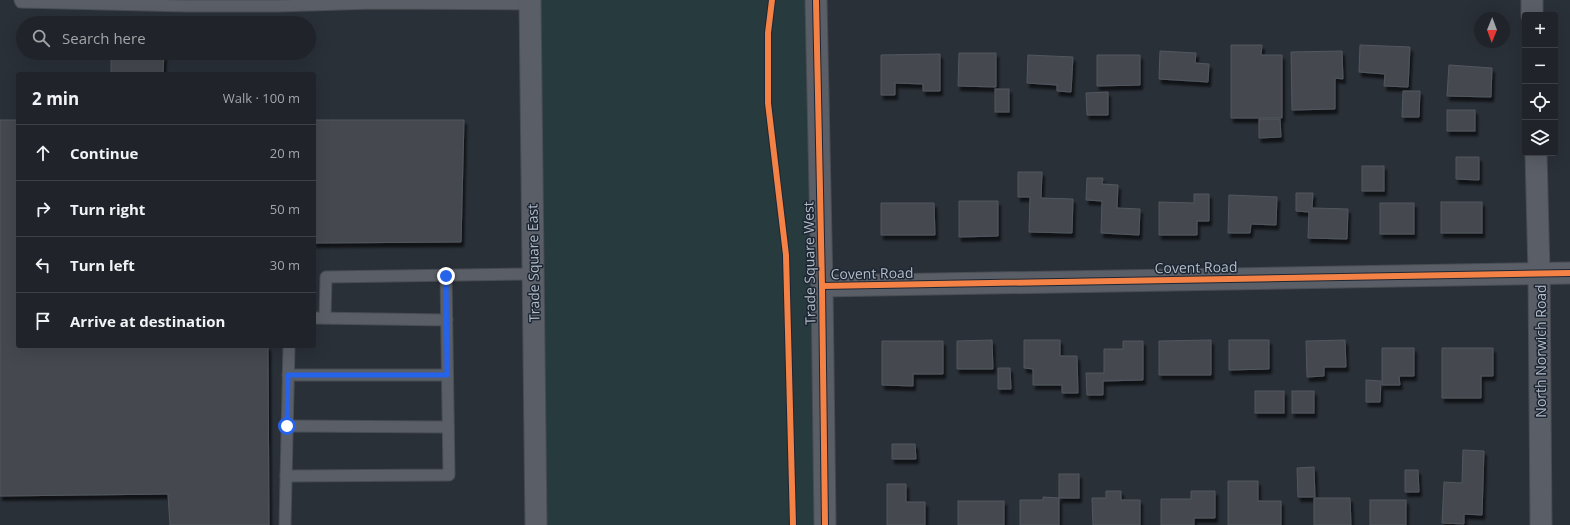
<!DOCTYPE html>
<html lang="en">
<head>
<meta charset="utf-8">
<style>
	body { margin:0; font-family:"Open Sans",sans-serif; background:#282c32; color:#f1f3f6 }
	.controls { position:absolute; right:12px; top:12px; display:grid; overflow:hidden; border-radius:4px; box-shadow:0 4px 16px #0002 }
	.controls button { width:36px; height:36px; display:grid; place-items:center; padding:0; border:0; border-bottom:1px solid #3d4147; background:#20242a; color:#f1f3f6; font:20px sans-serif }
	.compass { position:absolute; left:1474px; top:12px; width:36px; height:36px; border-radius:50%; background:#20242a; box-shadow:0 4px 16px #0002; rotate:181deg }
	.stop { position:absolute; width:12px; height:12px; margin:-9px; border:3px solid #2563eb; border-radius:50%; background:#fff }
	.stop.end { background:#2563eb; border-color:#fff; box-shadow:0 1px 4px #0008 }
	.list { margin:0; padding:0; list-style:none }
	h2 { display:flex; justify-content:space-between; align-items:center; height:52px; margin:0; padding:0 16px; font-size:17px }
	h2 small { font-size:13px; font-weight:400; color:#a2a4a8 }
	.list li { display:grid; grid-template-columns:26px 1fr auto; gap:12px; align-items:center; box-sizing:border-box; height:56px; padding:0 16px; border-top:1px solid #3d4147 }
	.list b { display:block; font-size:15px; white-space:nowrap }
	.list em { font-size:13px; font-style:normal; color:#a2a4a8 }
	.icon { flex:none; width:22px; height:22px; fill:none; stroke:currentColor; stroke-width:2; stroke-linecap:round; stroke-linejoin:round }
	.map { position:relative; flex:none; width:1570px; height:525px; overflow:hidden }
	.search { position:absolute; background:#20242a; box-shadow:0 4px 16px #0002; left:16px; top:16px; width:300px; height:44px; display:flex; align-items:center; gap:10px; box-sizing:border-box; padding:0 14px; border-radius:22px; color:#a2a4a8; font-size:15px }
	.panel { position:absolute; background:#20242a; box-shadow:0 4px 16px #0002; left:16px; top:72px; width:300px; height:276px; border-radius:4px }
	.map>svg:first-child { display:block }
	.park { fill:#273a3e }
	.building { fill:#444950; stroke:#52575f; filter:url(#shadow) }
	.lines { fill:none; stroke-linecap:round; stroke-linejoin:round }
	.service-casing { stroke:#484c53; stroke-width:13 }
	.minor-casing { stroke:#484c53; stroke-width:23 }
	.service { stroke:#5a5e66; stroke-width:11 }
	.minor { stroke:#5a5e66; stroke-width:21 }
	.cycleway-casing { stroke:#1d2633; stroke-width:8 }
	.cycleway { stroke:#f48246; stroke-width:6 }
	.route { stroke:#2563eb; stroke-width:5 }
	.labels { text-anchor:middle; dominant-baseline:central; stroke-width:3; stroke-linejoin:round; paint-order:stroke }
	.street-label { font-size:14px; fill:#b4bcc9; stroke:#1d2633 }
</style>
</head>
<body>
<div class="map">
<svg width="1570" height="525" viewBox="0 0 1570 525">
	<defs>
		<filter id="shadow"><feDropShadow dx="2.5" dy="4.5" stdDeviation="1" flood-color="#0009"/></filter>
	</defs>
	<rect width="100%" height="100%" fill="#2a3038"/>
	<!-- park -->
	<path class="park" d="M 530,0 L 816,0 L 825,525 L 536,525 Z"/>
	<!-- building -->
	<g class="building">
		<path d="M 1231,45 L 1262,45 L 1261,55 L 1282,55 L 1282,118 L 1231,118 Z"/>
		<path d="M 1360,45 L 1410,47 L 1408,87 L 1384,86 L 1385,74 L 1359,72 Z"/>
		<path d="M 1160,51 L 1196,53 L 1195,63 L 1209,64 L 1208,82 L 1159,79 Z"/>
		<path d="M 1342,51 L 1343,79 L 1335,78 L 1335,109 L 1292,110 L 1291,52 Z"/>
		<path d="M 111,53 L 164,53 L 163,74 L 111,74 Z"/>
		<path d="M 959,53 L 996,53 L 996,87 L 958,86 Z"/>
		<path d="M 940,54 L 940,91 L 923,91 L 923,84 L 895,83 L 895,95 L 881,95 L 881,55 Z"/>
		<path d="M 1028,55 L 1073,57 L 1071,92 L 1057,91 L 1057,85 L 1027,83 Z"/>
		<path d="M 1097,55 L 1140,55 L 1140,85 L 1097,86 Z"/>
		<path d="M 1449,65 L 1492,68 L 1491,97 L 1447,96 Z"/>
		<rect x="995" y="89" width="14" height="23"/>
		<path d="M 1403,91 L 1420,91 L 1419,117 L 1402,117 Z"/>
		<path d="M 1108,92 L 1108,115 L 1087,115 L 1086,93 Z"/>
		<rect x="1447" y="110" width="28" height="21"/>
		<path d="M 1259,119 L 1280,119 L 1281,137 L 1259,138 Z"/>
		<path d="M 0,120 L 18,120 L 18,346 L 268,346 L 269,525 L 170,525 L 168,494 L 0,496 Z"/>
		<path d="M 314,120 L 464,120 L 461,242 L 314,243 Z"/>
		<path d="M 1456,157 L 1479,157 L 1479,180 L 1456,179 Z"/>
		<rect x="1362" y="166" width="22" height="25"/>
		<path d="M 1018,172 L 1042,172 L 1041,198 L 1073,199 L 1072,233 L 1029,232 L 1030,197 L 1018,197 Z"/>
		<path d="M 1087,178 L 1103,178 L 1102,184 L 1118,185 L 1117,208 L 1140,209 L 1139,235 L 1101,233 L 1102,201 L 1086,200 Z"/>
		<path d="M 1296,193 L 1313,193 L 1312,208 L 1348,209 L 1347,239 L 1308,238 L 1309,212 L 1296,211 Z"/>
		<path d="M 1194,194 L 1209,194 L 1209,221 L 1197,221 L 1197,235 L 1159,235 L 1159,202 L 1194,203 Z"/>
		<path d="M 1229,195 L 1277,197 L 1276,225 L 1251,224 L 1250,233 L 1228,233 Z"/>
		<path d="M 959,201 L 998,201 L 998,236 L 959,237 Z"/>
		<rect x="1441" y="202" width="41" height="31"/>
		<path d="M 881,203 L 934,203 L 935,235 L 881,235 Z"/>
		<rect x="1380" y="203" width="34" height="31"/>
		<path d="M 992,340 L 993,369 L 957,369 L 957,341 Z"/>
		<path d="M 1024,340 L 1060,340 L 1060,356 L 1077,356 L 1078,393 L 1062,393 L 1062,385 L 1033,385 L 1033,369 L 1024,368 Z"/>
		<path d="M 1211,340 L 1211,375 L 1159,375 L 1159,341 Z"/>
		<path d="M 1229,340 L 1269,340 L 1269,369 L 1229,370 Z"/>
		<path d="M 1345,340 L 1346,367 L 1324,367 L 1324,376 L 1307,377 L 1306,341 Z"/>
		<path d="M 882,341 L 943,341 L 943,374 L 913,374 L 913,386 L 882,385 Z"/>
		<path d="M 1123,341 L 1143,341 L 1143,380 L 1103,381 L 1103,395 L 1087,395 L 1086,373 L 1104,373 L 1104,349 L 1123,349 Z"/>
		<path d="M 1382,348 L 1414,348 L 1414,376 L 1399,376 L 1400,385 L 1382,385 Z"/>
		<path d="M 1442,348 L 1493,348 L 1493,376 L 1481,376 L 1481,398 L 1442,398 Z"/>
		<path d="M 998,368 L 1010,368 L 1011,389 L 998,389 Z"/>
		<path d="M 1366,380 L 1381,381 L 1380,402 L 1366,402 Z"/>
		<rect x="1255" y="391" width="29" height="22"/>
		<rect x="1292" y="391" width="22" height="22"/>
		<path d="M 892,444 L 915,444 L 916,459 L 892,459 Z"/>
		<path d="M 1463,450 L 1484,451 L 1482,515 L 1464,514 L 1464,524 L 1442,523 L 1444,482 L 1462,483 Z"/>
		<path d="M 1314,467 L 1315,497 L 1298,497 L 1297,468 Z"/>
		<path d="M 1405,470 L 1418,470 L 1419,492 L 1405,492 Z"/>
		<rect x="1059" y="474" width="20" height="24"/>
		<path d="M 1228,481 L 1258,481 L 1258,501 L 1281,501 L 1281,525 L 1228,525 Z"/>
		<path d="M 887,484 L 906,484 L 906,502 L 925,502 L 925,525 L 887,525 Z"/>
		<path d="M 1106,491 L 1121,491 L 1121,500 L 1140,500 L 1140,525 L 1093,525 L 1092,498 L 1106,498 Z"/>
		<path d="M 1191,491 L 1215,491 L 1215,518 L 1194,518 L 1194,525 L 1161,525 L 1161,499 L 1191,499 Z"/>
		<path d="M 1043,497 L 1059,498 L 1059,525 L 1020,525 L 1020,500 L 1043,500 Z"/>
		<path d="M 1314,498 L 1350,498 L 1351,525 L 1314,525 Z"/>
		<rect x="1370" y="500" width="36" height="25"/>
		<rect x="958" y="501" width="46" height="24"/>
	</g>
	<g class="lines">
		<defs>
			<g id="service">
				<path d="M 20,0 L 21,2 L 187,6 L 278,6 L 373,3 L 530,4"/>
				<path d="M 314,318 L 447,320"/>
				<path d="M 325,318 L 326,277 L 533,274"/>
				<path d="M 288,375 L 447,375"/>
				<path d="M 287,426 L 448,427"/>
				<path d="M 286,476 L 449,475 L 446,276"/>
				<path d="M 285,525 L 289,346"/>
			</g>
			<g id="minor">
				<path d="M 530,0 L 536,525"/>
				<path d="M 816,0 L 822,286 L 825,525"/>
				<path d="M 1532,0 L 1532,15"/>
				<path d="M 1536,153 L 1539,273 L 1541,525"/>
				<path d="M 822,286 L 1570,273"/>
			</g>
		</defs>
		<!-- service casing -->
		<use href="#service" class="service-casing"/>
		<!-- minor casing -->
		<use href="#minor" class="minor-casing"/>
		<!-- service -->
		<use href="#service" class="service"/>
		<!-- minor -->
		<use href="#minor" class="minor"/>
		<defs>
			<g id="cycleway">
				<path d="M 772,0 L 768,33 L 768,103 L 786,255 L 793,525"/>
				<path d="M 816,0 L 822,286 L 825,525"/>
				<path d="M 822,286 L 1570,273"/>
			</g>
		</defs>
		<!-- cycleway casing -->
		<use href="#cycleway" class="cycleway-casing"/>
		<!-- cycleway -->
		<use href="#cycleway" class="cycleway"/>
	</g>
	<g class="lines">
		<!-- route -->
		<path class="route" d="M 287,426 L 288,375 L 447,375 L 446,276"/>
	</g>
	<g class="labels">
		<!-- street labels -->
		<g class="street-label">
			<text transform="translate(533 263) rotate(-91)">Trade Square East</text>
			<text transform="translate(809 263) rotate(-91)">Trade Square West</text>
			<text transform="translate(1196 267) rotate(-1)">Covent Road</text>
			<text transform="translate(872 273) rotate(-1)">Covent Road</text>
			<text transform="translate(1540 351) rotate(-90)">North Norwich Road</text>
		</g>
	</g>
</svg>
<div class="controls">
<button>+</button>
<button>−</button>
<button><svg class="icon" aria-label="locate" viewBox="0 0 24 24"><circle cx="12" cy="12" r="6"/><path d="M12 2v4M12 18v4M2 12h4M18 12h4"/></svg></button>
<button><svg class="icon" aria-label="layers" viewBox="0 0 24 24"><path d="M12 4l9 5-9 5-9-5zM3 14l9 5 9-5"/></svg></button>
</div>
<svg class="compass" viewBox="-18 -18 36 36"><path d="M0-13l5 13h-10z" fill="#e53935"/><path d="M0 13l5-13h-10z" fill="#a2a4a8"/></svg>
<div class="stop" style="left:287px;top:426px"></div>
<div class="stop end" style="left:446px;top:276px"></div>
<div class="search"><svg class="icon" aria-label="search" viewBox="0 0 24 24"><circle cx="10" cy="10" r="6"/><path d="M15 15l6 6"/></svg>Search here</div>
<section class="panel">
<h2>2 min<small>Walk · 100 m</small></h2>
<ul class="list">
<li><svg class="icon" aria-label="ahead" viewBox="0 0 24 24"><path d="M12 20V5M6 11l6-6 6 6"/></svg><div><b>Continue</b></div><em>20 m</em></li>
<li><svg class="icon" aria-label="right" viewBox="0 0 24 24"><path d="M7 20v-9h11M14 6l5 5-5 5"/></svg><div><b>Turn right</b></div><em>50 m</em></li>
<li><svg class="icon" aria-label="left" viewBox="0 0 24 24"><path d="M17 20v-9H6M10 6l-5 5 5 5"/></svg><div><b>Turn left</b></div><em>30 m</em></li>
<li><svg class="icon" aria-label="arrive" viewBox="0 0 24 24"><path d="M6 21V4h12l-3 4 3 4H6"/></svg><div><b>Arrive at destination</b></div></li>
</ul>
</section>
</div>
</body>
</html>
